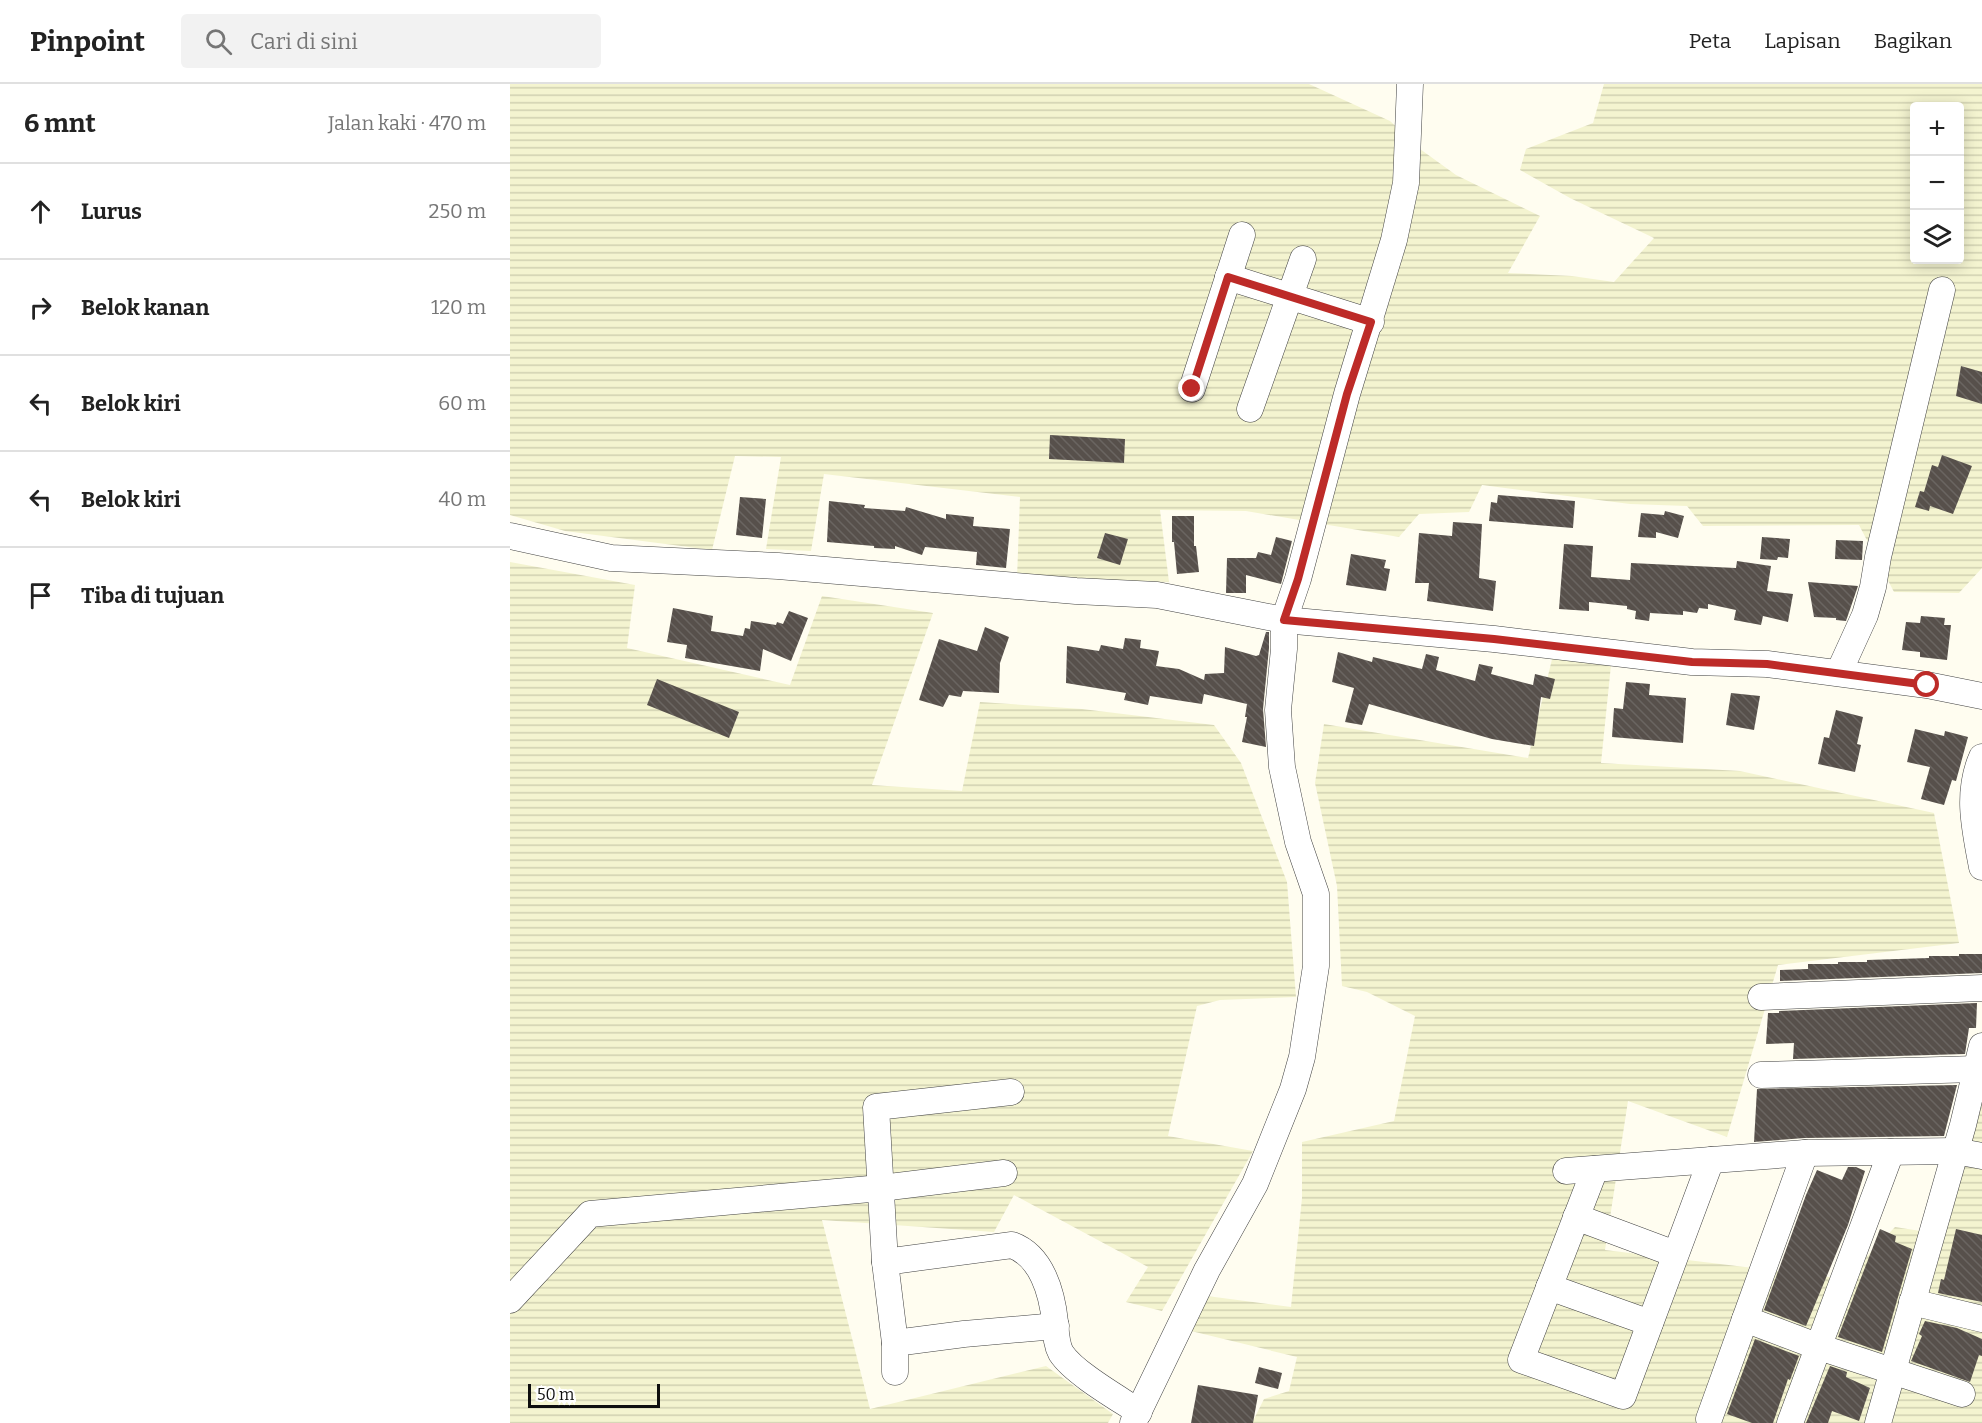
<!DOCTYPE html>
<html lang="id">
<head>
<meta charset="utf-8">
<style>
	body { margin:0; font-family:Bitter,serif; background:#f2f2f2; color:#222 }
	.controls { position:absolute; right:18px; top:18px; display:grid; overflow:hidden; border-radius:6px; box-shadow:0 3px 15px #0003 }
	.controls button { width:54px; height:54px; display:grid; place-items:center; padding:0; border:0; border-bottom:2px solid #e0e0e0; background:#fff; color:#222; font:30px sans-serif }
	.scale { position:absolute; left:18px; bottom:15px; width:132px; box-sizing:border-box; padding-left:6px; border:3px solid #0e0e0e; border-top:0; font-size:16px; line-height:21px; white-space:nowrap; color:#0e0e0e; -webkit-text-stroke:4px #fff; paint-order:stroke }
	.stop { position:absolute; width:18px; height:18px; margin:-14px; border:4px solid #bd2b28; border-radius:50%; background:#fff }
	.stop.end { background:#bd2b28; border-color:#fff; box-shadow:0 2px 6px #0008 }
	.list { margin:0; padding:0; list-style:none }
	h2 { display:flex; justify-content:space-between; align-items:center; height:78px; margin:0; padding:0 24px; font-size:26px }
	h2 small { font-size:20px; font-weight:400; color:#767676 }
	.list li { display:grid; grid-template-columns:39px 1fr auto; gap:18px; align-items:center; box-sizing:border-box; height:96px; padding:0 24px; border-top:2px solid #e0e0e0 }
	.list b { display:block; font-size:22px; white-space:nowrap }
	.list em { font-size:20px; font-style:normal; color:#767676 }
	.icon { flex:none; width:33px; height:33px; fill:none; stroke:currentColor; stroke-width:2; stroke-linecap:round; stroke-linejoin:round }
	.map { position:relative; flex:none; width:1472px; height:1339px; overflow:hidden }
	header { display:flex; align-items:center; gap:36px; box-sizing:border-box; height:84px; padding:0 30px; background:#fff; border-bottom:2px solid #e0e0e0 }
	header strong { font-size:28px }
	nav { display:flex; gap:33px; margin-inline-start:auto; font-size:21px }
	.search { width:420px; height:54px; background:#f2f2f2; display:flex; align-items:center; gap:15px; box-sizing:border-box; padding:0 21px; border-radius:6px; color:#767676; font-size:22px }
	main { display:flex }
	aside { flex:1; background:#fff }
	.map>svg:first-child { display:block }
	.farmland { fill:url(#farmland-rules); fill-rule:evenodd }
	.building { fill:url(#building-back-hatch) }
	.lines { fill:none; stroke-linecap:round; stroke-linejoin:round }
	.minor-casing { stroke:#414141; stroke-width:27 }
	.minor { stroke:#fff; stroke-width:26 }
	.route { stroke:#bd2b28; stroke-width:8 }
</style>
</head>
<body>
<header>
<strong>Pinpoint</strong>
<div class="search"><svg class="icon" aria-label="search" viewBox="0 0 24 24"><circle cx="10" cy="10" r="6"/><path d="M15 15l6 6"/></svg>Cari di sini</div>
<nav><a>Peta</a><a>Lapisan</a><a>Bagikan</a></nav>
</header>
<main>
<aside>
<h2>6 mnt<small>Jalan kaki · 470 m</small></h2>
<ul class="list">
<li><svg class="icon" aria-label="ahead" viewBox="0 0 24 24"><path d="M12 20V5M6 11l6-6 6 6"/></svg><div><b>Lurus</b></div><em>250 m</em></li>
<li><svg class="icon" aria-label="right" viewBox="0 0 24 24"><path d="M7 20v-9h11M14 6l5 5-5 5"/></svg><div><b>Belok kanan</b></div><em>120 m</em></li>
<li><svg class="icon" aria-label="left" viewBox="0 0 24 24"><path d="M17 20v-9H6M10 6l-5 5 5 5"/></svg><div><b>Belok kiri</b></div><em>60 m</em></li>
<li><svg class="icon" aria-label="left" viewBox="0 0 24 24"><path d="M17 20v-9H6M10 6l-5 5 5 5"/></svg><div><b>Belok kiri</b></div><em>40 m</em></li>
<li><svg class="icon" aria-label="arrive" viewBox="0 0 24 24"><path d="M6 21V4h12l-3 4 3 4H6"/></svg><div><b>Tiba di tujuan</b></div></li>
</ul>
</aside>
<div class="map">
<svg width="1472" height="1339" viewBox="0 0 1472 1339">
	<defs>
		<pattern id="farmland-rules" width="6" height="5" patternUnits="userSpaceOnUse" patternTransform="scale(1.5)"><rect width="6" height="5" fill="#f4f4d0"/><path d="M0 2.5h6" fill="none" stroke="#d0d0b1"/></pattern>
		<pattern id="building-back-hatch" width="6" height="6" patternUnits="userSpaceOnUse" patternTransform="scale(1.5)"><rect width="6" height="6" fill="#57504b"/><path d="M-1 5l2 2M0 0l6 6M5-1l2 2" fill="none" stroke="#6a6561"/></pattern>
	</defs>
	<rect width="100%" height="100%" fill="#fffdf0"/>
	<!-- farmland -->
	<g class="farmland">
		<path d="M 0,0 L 799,0 L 880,37 L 910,65 L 946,91 L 1030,132 L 998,189 L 1062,192 L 1104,198 L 1144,154 L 1060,114 L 1010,86 L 1016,65 L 1083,39 L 1094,0 L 1472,0 L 1472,484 L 1449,509 L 1384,508 L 1349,441 L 1193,442 L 1177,422 L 1120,420 L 972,401 L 959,428 L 909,430 L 889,453 L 736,427 L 650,426 L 659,498 L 507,494 L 510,413 L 314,390 L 301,467 L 256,465 L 271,373 L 225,372 L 202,466 L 55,447 L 0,431 ZM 1404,22 L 1450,22 L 1450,176 L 1404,176 Z"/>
		<path d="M 0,478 L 125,501 L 117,564 L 280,601 L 312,512 L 423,529 L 362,701 L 452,707 L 470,618 L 572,625 L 704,641 L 731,679 L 777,798 L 786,913 L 710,916 L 687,922 L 658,1052 L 743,1067 L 652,1227 L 616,1218 L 638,1183 L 504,1111 L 484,1148 L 312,1136 L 360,1325 L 536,1282 L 603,1330 L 598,1339 L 0,1339 Z"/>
		<path d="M 1044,567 L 1101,581 L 1091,679 L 1230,687 L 1424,729 L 1449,859 L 1268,881 L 1217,1053 L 1118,1017 L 1095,1166 L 1335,1195 L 1385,1143 L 1430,1150 L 1463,1020 L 1472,946 L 1472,1339 L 742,1339 L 754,1315 L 779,1307 L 787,1273 L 681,1247 L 697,1212 L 781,1223 L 792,1114 L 792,1058 L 884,1037 L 905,932 L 857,908 L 832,902 L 827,802 L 805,699 L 814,640 L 1018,674 Z"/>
	</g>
	<!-- building -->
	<g class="building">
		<path d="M 1451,282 L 1472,288 L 1472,320 L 1446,312 Z"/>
		<path d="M 540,351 L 615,355 L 614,379 L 539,375 Z"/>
		<path d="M 1432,371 L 1462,382 L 1443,430 L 1420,422 L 1419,427 L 1405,423 L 1410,407 L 1414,408 L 1422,381 L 1428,383 Z"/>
		<path d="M 988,411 L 1065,417 L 1063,444 L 979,437 L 981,418 L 987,419 Z"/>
		<path d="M 230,413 L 256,415 L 252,454 L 226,451 Z"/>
		<path d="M 319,417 L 355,421 L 354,424 L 395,427 L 396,423 L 436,435 L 436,430 L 464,433 L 463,442 L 500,445 L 496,484 L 466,481 L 467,468 L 415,463 L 412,471 L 385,462 L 385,465 L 364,464 L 364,462 L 317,458 Z"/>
		<path d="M 1155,427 L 1174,432 L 1168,454 L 1146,448 L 1146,454 L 1128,453 L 1131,429 L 1154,431 Z"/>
		<path d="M 662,432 L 684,432 L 684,462 L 686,462 L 689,488 L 667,490 L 664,458 L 662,458 Z"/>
		<path d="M 943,438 L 972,440 L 969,494 L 986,497 L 983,527 L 917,517 L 919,499 L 905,499 L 909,449 L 942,452 Z"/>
		<path d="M 595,449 L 618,455 L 610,481 L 587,474 Z"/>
		<path d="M 766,453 L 782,457 L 771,500 L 736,491 L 736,509 L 716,509 L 717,474 L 746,474 L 748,468 L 761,471 Z"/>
		<path d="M 1252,453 L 1280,455 L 1278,474 L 1268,473 L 1267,476 L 1250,475 Z"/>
		<path d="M 1326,456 L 1353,457 L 1352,476 L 1325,475 Z"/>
		<path d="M 1054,460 L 1083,462 L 1081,493 L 1120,496 L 1121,479 L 1226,484 L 1227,477 L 1261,482 L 1257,507 L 1283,510 L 1278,538 L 1253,532 L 1251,541 L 1224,536 L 1226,526 L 1198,520 L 1198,525 L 1189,524 L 1187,529 L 1173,527 L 1173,531 L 1140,529 L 1139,537 L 1125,535 L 1126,527 L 1117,525 L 1117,522 L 1079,518 L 1079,527 L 1049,525 Z"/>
		<path d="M 841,470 L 876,476 L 874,484 L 880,485 L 876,507 L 836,501 Z"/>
		<path d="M 1298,498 L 1348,502 L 1336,537 L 1326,536 L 1326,534 L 1304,533 Z"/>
		<path d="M 163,524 L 203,532 L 201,547 L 233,552 L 235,544 L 240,545 L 241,537 L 266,541 L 267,538 L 273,540 L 279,527 L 298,534 L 281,577 L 253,565 L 250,587 L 175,574 L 177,561 L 157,558 Z"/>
		<path d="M 1411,532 L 1435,534 L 1434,541 L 1441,541 L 1437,576 L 1410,573 L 1410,568 L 1392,566 L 1396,538 L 1410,539 Z"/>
		<path d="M 475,543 L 499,553 L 490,579 L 489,609 L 453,607 L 451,613 L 439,611 L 433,623 L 409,616 L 429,555 L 467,567 Z"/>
		<path d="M 756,548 L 759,548 L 759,564 L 753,625 L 756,663 L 732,658 L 737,633 L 735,633 L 737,620 L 694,610 L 692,620 L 640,612 L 638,621 L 614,616 L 616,609 L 556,599 L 557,562 L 589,567 L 591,561 L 613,565 L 615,554 L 631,556 L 630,564 L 649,567 L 646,582 L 669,585 L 694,596 L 695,590 L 714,589 L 715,563 L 746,572 L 749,571 Z"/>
		<path d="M 828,568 L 862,578 L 863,573 L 912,585 L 916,570 L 929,573 L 926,586 L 965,597 L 969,580 L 983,583 L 981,590 L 1023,601 L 1025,590 L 1045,595 L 1040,615 L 1031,613 L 1024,662 L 982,655 L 859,620 L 852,641 L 835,638 L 844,604 L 822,598 Z"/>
		<path d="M 147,595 L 229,628 L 219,654 L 137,621 Z"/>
		<path d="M 1116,598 L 1140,600 L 1139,611 L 1176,614 L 1173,659 L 1102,653 L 1104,624 L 1113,625 Z"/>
		<path d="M 1221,609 L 1250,612 L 1244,646 L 1216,641 Z"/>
		<path d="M 1326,626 L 1353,633 L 1347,660 L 1351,661 L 1345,688 L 1308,680 L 1314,653 L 1319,654 Z"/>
		<path d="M 1405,645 L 1434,652 L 1435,647 L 1458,653 L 1446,697 L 1442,696 L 1434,721 L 1411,715 L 1420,683 L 1397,678 Z"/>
		<path d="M 1449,870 L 1472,870 L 1472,889 L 1270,897 L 1270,886 L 1298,885 L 1298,880 L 1328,880 L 1328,878 L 1357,878 L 1357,876 L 1419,874 L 1419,872 L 1449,872 Z"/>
		<path d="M 1467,919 L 1466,944 L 1459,944 L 1455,970 L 1283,975 L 1284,959 L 1256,960 L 1258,929 L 1269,929 L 1269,927 Z"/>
		<path d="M 1447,1001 L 1434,1052 L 1295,1054 L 1244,1058 L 1247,1005 Z"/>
		<path d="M 1338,1083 L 1346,1083 L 1355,1087 L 1338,1141 L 1296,1242 L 1254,1226 L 1296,1111 L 1307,1086 L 1332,1096 Z"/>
		<path d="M 1370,1145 L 1386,1152 L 1385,1158 L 1402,1165 L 1372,1268 L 1328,1253 Z"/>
		<path d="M 1446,1145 L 1472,1151 L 1472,1218 L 1428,1209 L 1431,1195 L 1434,1196 Z"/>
		<path d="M 1415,1237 L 1447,1244 L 1472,1255 L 1472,1272 L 1469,1271 L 1460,1298 L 1401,1277 L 1412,1252 L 1409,1250 Z"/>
		<path d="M 1245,1255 L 1289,1272 L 1280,1296 L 1278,1295 L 1263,1339 L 1242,1339 L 1217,1330 Z"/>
		<path d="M 1320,1282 L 1337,1288 L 1336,1293 L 1360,1304 L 1349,1337 L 1322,1327 L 1318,1339 L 1296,1339 Z"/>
		<path d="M 749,1283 L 772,1289 L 768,1305 L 745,1299 Z"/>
		<path d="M 688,1301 L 748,1311 L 743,1339 L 681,1339 Z"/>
	</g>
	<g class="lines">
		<defs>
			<g id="minor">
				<path d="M 718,193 L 861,238"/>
				<path d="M 682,305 L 732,151"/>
				<path d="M 740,325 L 793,175"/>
				<path d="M 0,452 L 101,474 L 268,482 L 566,507 L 647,511 L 774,536 L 984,555 L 1182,578 L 1257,580 L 1417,601 L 1472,612"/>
				<path d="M 1329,588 L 1355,531 L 1363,503 L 1368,473 L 1432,206"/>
				<path d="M 1472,673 C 1456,709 1465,746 1472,783"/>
				<path d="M 1251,913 L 1472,904"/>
				<path d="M 1251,991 L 1467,985"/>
				<path d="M 1085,1085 L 1011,1276 L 1113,1312 L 1201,1076"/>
				<path d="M 1056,1087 L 1295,1069 L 1445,1067 L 1472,1072"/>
				<path d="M 1066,1133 L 1165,1170"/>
				<path d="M 375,1178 L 502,1161 C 532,1172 542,1209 545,1238 C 546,1248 546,1260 551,1269 C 564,1289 608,1314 629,1328"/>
				<path d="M 1039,1203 L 1140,1239"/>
				<path d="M 0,1216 L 80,1130 L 371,1104 L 494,1089"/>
				<path d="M 1402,1218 L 1472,1235"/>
				<path d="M 1235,1235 L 1309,1263 L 1452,1310"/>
				<path d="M 385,1259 L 454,1250 L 546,1242"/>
				<path d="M 385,1288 L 385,1259 L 375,1178 L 366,1023 L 501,1008"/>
				<path d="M 1199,1335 L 1295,1069"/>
				<path d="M 623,1339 L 697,1186 L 745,1100 L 783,1005 L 792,973 L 806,882 L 806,810 L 788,758 L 772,683 L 768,626 L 774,565 L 774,536 L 788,495 L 837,310 L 884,156 L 896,99 L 900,0"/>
				<path d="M 1280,1339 L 1381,1068"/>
				<path d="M 1368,1339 L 1453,1041 L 1472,962"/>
			</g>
		</defs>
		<!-- minor casing -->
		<use href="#minor" class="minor-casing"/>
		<!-- minor -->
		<use href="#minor" class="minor"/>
	</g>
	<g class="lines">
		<!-- route -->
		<path class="route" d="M 682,305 L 718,193 L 861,238 L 837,310 L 788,495 L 774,536 L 984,555 L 1182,578 L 1257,580 L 1417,601"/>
	</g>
</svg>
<div class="controls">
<button>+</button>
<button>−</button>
<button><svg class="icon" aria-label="layers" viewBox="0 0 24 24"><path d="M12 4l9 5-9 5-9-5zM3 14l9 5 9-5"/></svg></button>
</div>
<div class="scale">50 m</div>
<div class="stop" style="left:1417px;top:601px"></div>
<div class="stop end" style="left:682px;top:305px"></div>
</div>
</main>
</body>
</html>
